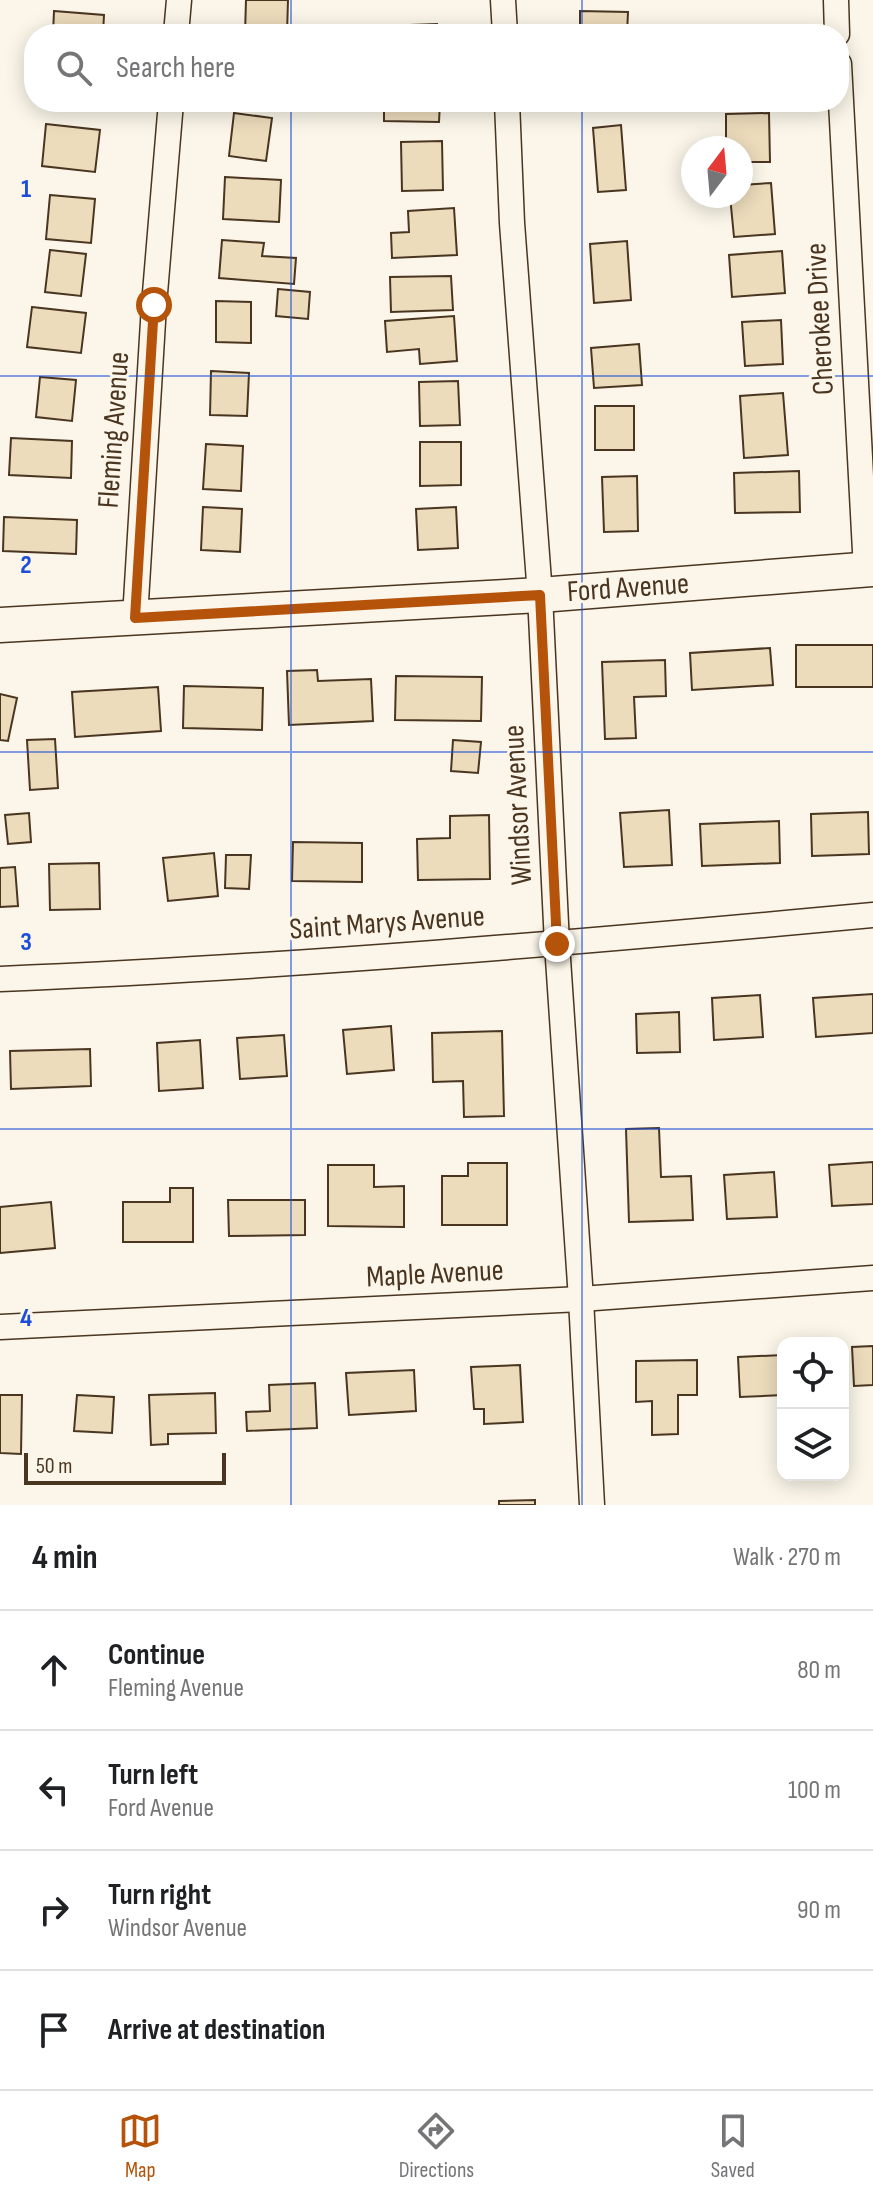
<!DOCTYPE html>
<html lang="en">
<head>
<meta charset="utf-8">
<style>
	body { margin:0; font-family:"Sofia Sans Condensed",sans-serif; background:#f6f6f6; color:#202124 }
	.controls { position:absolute; right:24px; bottom:24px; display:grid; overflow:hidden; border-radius:16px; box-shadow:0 4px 20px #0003 }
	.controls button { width:72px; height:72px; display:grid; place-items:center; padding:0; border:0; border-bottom:2px solid #e0e0e0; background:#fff; color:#202124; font:40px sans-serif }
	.compass { position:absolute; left:681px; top:136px; width:72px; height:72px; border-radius:50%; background:#fff; box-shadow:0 4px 20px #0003; rotate:16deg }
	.scale { position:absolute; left:24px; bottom:20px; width:202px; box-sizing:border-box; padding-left:8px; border:4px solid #4a3520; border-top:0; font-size:22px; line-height:28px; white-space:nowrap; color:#4a3520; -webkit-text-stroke:6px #fbf6e9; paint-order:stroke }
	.stop { position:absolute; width:24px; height:24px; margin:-18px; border:6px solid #b45309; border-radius:50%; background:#fff }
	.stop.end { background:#b45309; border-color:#fff; box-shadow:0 2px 8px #0008 }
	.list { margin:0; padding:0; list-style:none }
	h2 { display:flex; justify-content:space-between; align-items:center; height:104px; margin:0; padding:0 32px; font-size:34px }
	h2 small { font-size:26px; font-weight:400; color:#757577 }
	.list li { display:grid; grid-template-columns:52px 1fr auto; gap:24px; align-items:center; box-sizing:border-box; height:120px; padding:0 32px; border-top:2px solid #e0e0e0 }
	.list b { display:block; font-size:30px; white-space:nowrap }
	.list p { margin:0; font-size:26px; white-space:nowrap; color:#757577 }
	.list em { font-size:26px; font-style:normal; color:#757577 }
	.icon { flex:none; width:44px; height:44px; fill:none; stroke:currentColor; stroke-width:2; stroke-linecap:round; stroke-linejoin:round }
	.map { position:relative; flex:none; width:873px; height:1505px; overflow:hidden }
	.search { position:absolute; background:#fff; box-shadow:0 4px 20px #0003; left:24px; right:24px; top:24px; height:88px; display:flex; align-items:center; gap:20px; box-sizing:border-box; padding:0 28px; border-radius:32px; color:#757577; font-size:30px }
	.sheet { height:584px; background:#fff }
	nav { display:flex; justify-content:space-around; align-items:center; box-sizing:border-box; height:112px; border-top:2px solid #e0e0e0; background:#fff; font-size:22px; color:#757577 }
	nav a { display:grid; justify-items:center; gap:4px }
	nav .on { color:#b45309 }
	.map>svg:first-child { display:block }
	.building { fill:#ecdcbc; stroke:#4a3520; stroke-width:2 }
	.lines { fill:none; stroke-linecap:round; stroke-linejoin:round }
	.street-casing { stroke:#4a3520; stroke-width:27 }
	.secondary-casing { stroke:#4a3520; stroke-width:37 }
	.street { stroke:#fbf6e9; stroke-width:24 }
	.secondary { stroke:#fbf6e9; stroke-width:34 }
	.route { stroke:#b45309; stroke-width:10 }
	.grid { fill:none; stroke:#1d4ed8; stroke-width:2; stroke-opacity:0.55 }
	.labels { text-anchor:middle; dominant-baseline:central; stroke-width:6; stroke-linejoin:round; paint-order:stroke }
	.street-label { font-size:30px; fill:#4a3520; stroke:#fbf6e9 }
	.grid-label { font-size:26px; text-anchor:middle; font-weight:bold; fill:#1d4ed8; stroke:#fbf6e9; stroke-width:6; stroke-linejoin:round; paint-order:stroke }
</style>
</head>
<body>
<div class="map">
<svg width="873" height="1505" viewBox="0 0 873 1505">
	<rect width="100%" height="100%" fill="#fbf6e9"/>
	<!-- building -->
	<g class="building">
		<path d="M 246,0 L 288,0 L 287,34 L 245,34 Z"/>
		<path d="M 54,11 L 104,15 L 103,34 L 53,34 Z"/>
		<path d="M 580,11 L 628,12 L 627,34 L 580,34 Z"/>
		<path d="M 437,24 L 437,34 L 382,34 L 381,26 Z"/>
		<path d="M 764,25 L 764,34 L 707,34 L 706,28 Z"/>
		<path d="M 47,102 L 92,102 L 91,111 L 47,107 Z"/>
		<path d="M 384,102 L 440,102 L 439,122 L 384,121 Z"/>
		<path d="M 234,113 L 272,118 L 266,161 L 229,156 Z"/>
		<path d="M 769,113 L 770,162 L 741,162 L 741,148 L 726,148 L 726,114 Z"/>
		<path d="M 46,124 L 100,130 L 95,172 L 42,166 Z"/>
		<path d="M 621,125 L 626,190 L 598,192 L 593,128 Z"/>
		<path d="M 442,141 L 443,190 L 402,191 L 401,142 Z"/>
		<path d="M 225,177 L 281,180 L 279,222 L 223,219 Z"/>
		<path d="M 771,183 L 775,234 L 734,237 L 730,196 L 741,196 L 741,185 Z"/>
		<path d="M 50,195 L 95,199 L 91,243 L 46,239 Z"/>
		<path d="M 454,208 L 457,255 L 392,258 L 391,233 L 409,232 L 408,211 Z"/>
		<path d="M 222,240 L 264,243 L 262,256 L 296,258 L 294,284 L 219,278 Z"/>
		<path d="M 627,241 L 631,300 L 594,303 L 590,244 Z"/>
		<path d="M 50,250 L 86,254 L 81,296 L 45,292 Z"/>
		<path d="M 782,251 L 785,293 L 732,297 L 729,255 Z"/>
		<path d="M 451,276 L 453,310 L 391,312 L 390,277 Z"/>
		<path d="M 278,289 L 310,292 L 308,319 L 276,316 Z"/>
		<path d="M 216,301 L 251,302 L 251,343 L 216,342 Z"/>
		<path d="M 32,307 L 86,313 L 81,353 L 27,347 Z"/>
		<path d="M 454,316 L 457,361 L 420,364 L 419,349 L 387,352 L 385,321 Z"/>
		<path d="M 781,320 L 783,364 L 745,366 L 742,322 Z"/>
		<path d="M 639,344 L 642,385 L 594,388 L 591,348 Z"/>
		<path d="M 211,371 L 249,373 L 247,416 L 210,415 Z"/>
		<path d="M 40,377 L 76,380 L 72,421 L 36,417 Z"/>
		<path d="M 458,381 L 460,425 L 420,426 L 419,382 Z"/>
		<path d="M 783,393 L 788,455 L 744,458 L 740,396 Z"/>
		<rect x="595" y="406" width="39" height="44"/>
		<path d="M 11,438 L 72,441 L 71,478 L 9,475 Z"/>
		<path d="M 420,442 L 461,442 L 461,485 L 420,486 Z"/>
		<path d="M 206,444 L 243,446 L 241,491 L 203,489 Z"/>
		<path d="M 799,471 L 800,512 L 735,513 L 734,473 Z"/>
		<path d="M 637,476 L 638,531 L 604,532 L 602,477 Z"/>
		<path d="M 203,507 L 242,509 L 240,552 L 201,550 Z"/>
		<path d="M 456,507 L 458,548 L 418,550 L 416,509 Z"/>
		<path d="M 4,517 L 77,520 L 76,554 L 3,551 Z"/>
		<rect x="796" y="645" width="77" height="42"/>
		<path d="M 770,648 L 773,685 L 692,690 L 690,653 Z"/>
		<path d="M 665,660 L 666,696 L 634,697 L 636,738 L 605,739 L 602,662 Z"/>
		<path d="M 317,670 L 318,681 L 371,679 L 373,721 L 289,725 L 287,671 Z"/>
		<path d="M 396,676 L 482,677 L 481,721 L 395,720 Z"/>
		<path d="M 184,686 L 263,688 L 262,730 L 183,728 Z"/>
		<path d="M 158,687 L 161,731 L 75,737 L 72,692 Z"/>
		<path d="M 0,694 L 17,698 L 8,741 L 0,740 Z"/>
		<path d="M 55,739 L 58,788 L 30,790 L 27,740 Z"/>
		<path d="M 453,740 L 481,742 L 478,773 L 451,771 Z"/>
		<path d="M 669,810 L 672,865 L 624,867 L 620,813 Z"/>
		<path d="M 868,812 L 869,854 L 812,856 L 811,814 Z"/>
		<path d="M 29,813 L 31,842 L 8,844 L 5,815 Z"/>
		<path d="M 489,815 L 490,879 L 418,880 L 417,839 L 450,838 L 450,816 Z"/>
		<path d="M 779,821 L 780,863 L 702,866 L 700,824 Z"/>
		<path d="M 293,842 L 362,843 L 362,882 L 292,881 Z"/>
		<path d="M 214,853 L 218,896 L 168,901 L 163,858 Z"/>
		<path d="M 226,855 L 251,855 L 249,889 L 225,888 Z"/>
		<path d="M 99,863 L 100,909 L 50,910 L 49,864 Z"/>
		<path d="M 15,867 L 18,906 L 0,907 L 0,868 Z"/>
		<path d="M 873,994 L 873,1033 L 816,1037 L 813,998 Z"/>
		<path d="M 760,995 L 763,1037 L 714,1040 L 712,998 Z"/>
		<path d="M 679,1012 L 680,1052 L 637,1053 L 636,1014 Z"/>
		<path d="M 391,1026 L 394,1070 L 347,1074 L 343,1030 Z"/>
		<path d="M 502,1031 L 504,1116 L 464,1117 L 463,1081 L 433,1082 L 432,1033 Z"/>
		<path d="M 284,1035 L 287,1076 L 240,1079 L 237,1038 Z"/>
		<path d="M 200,1040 L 203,1088 L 159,1091 L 157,1043 Z"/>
		<path d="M 90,1049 L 91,1086 L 11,1089 L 10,1051 Z"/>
		<path d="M 659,1128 L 661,1177 L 691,1176 L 693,1220 L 629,1222 L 626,1129 Z"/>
		<path d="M 873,1162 L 873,1204 L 832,1206 L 829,1165 Z"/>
		<path d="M 468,1163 L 507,1163 L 507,1225 L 442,1225 L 442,1176 L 468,1176 Z"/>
		<path d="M 328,1165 L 374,1165 L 374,1187 L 404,1186 L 404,1227 L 328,1226 Z"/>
		<path d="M 774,1172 L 777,1217 L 727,1219 L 724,1175 Z"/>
		<path d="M 170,1188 L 193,1188 L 193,1242 L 123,1242 L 123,1202 L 170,1202 Z"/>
		<path d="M 228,1200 L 305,1200 L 305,1235 L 229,1236 Z"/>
		<path d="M 51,1202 L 55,1248 L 0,1253 L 0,1207 Z"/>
		<path d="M 873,1346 L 873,1385 L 854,1386 L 852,1347 Z"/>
		<path d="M 783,1355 L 783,1395 L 740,1397 L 738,1357 Z"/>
		<path d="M 697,1360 L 697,1395 L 678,1395 L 678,1434 L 652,1435 L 652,1401 L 636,1402 L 636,1361 Z"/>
		<path d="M 520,1365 L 523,1422 L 484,1424 L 484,1409 L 474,1409 L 471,1367 Z"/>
		<path d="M 414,1370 L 416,1411 L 349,1415 L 346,1373 Z"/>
		<path d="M 315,1383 L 317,1428 L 247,1431 L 246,1412 L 270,1411 L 269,1385 Z"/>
		<path d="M 215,1393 L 216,1433 L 168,1434 L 168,1444 L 151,1445 L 149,1395 Z"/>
		<path d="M 0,1395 L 22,1395 L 21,1454 L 0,1453 Z"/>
		<path d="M 77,1395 L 114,1397 L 112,1433 L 74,1431 Z"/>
		<path d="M 535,1500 L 535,1505 L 499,1505 L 499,1501 Z"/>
	</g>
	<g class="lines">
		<defs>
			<g id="street">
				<path d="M 503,0 L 505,34"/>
				<path d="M 836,0 L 837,34"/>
				<path d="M 176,34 L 179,0"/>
				<path d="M 839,64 L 866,570"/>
				<path d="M 507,102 L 512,223 L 540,595 L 557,944 L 581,1299 L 592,1505"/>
				<path d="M 135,618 L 154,305 L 171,102"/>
				<path d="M 0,979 C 292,967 583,942 873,915"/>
				<path d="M 0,1327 L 581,1299 L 873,1278"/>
			</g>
			<path id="secondary" d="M 0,625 L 540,595 L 873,569"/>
		</defs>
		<!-- street casing -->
		<use href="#street" class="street-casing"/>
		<!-- secondary casing -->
		<use href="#secondary" class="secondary-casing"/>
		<!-- street -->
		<use href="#street" class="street"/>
		<!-- secondary -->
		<use href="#secondary" class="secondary"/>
	</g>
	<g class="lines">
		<!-- route -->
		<path class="route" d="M 154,305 L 135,618 L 540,595 L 557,944"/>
	</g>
	<!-- grid -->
	<path class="grid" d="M 291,0 L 291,34M 582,0 L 582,34M 291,102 L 291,1505M 582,102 L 582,1505M 0,376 L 873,376M 0,752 L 873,752M 0,1129 L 873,1129"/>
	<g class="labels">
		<!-- street labels -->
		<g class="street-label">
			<text transform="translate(820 319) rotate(-93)">Cherokee Drive</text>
			<text transform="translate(114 430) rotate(-86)">Fleming Avenue</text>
			<text transform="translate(628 588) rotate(-4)">Ford Avenue</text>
			<text transform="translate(518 805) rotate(-93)">Windsor Avenue</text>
			<text transform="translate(387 923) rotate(-4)">Saint Marys Avenue</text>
			<text transform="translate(435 1274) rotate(-3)">Maple Avenue</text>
		</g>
	</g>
	<g class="grid-label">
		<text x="26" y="197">1</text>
		<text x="26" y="573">2</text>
		<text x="26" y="950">3</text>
		<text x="26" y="1326">4</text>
	</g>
</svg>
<div class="controls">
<button><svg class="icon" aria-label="locate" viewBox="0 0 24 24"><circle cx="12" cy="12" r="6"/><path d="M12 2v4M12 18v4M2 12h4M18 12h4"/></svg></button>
<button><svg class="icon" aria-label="layers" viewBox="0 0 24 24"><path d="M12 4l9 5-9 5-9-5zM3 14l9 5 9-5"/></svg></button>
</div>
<svg class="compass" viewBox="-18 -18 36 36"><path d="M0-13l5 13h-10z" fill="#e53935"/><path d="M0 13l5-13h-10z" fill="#757577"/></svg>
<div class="scale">50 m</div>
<div class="stop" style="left:154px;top:305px"></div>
<div class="stop end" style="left:557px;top:944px"></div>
<div class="search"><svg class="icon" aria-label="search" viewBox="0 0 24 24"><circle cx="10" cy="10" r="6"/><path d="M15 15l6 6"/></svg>Search here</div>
</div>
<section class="sheet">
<h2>4 min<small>Walk · 270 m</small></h2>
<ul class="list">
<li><svg class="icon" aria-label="ahead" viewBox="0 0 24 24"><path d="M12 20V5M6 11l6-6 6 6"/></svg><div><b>Continue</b><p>Fleming Avenue</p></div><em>80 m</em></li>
<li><svg class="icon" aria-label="left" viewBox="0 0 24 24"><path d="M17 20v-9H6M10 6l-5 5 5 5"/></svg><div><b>Turn left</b><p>Ford Avenue</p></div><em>100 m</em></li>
<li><svg class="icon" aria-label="right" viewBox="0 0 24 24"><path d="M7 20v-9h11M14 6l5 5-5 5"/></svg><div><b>Turn right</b><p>Windsor Avenue</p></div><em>90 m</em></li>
<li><svg class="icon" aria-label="arrive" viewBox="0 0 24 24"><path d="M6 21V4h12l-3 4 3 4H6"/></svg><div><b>Arrive at destination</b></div></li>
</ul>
</section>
<nav>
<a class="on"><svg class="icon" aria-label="map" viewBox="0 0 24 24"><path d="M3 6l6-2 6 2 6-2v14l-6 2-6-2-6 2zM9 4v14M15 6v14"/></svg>Map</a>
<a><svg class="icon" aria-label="directions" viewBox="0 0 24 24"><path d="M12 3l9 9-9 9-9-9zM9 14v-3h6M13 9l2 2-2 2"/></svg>Directions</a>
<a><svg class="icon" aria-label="saved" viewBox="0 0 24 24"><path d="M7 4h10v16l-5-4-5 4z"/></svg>Saved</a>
</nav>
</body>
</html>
